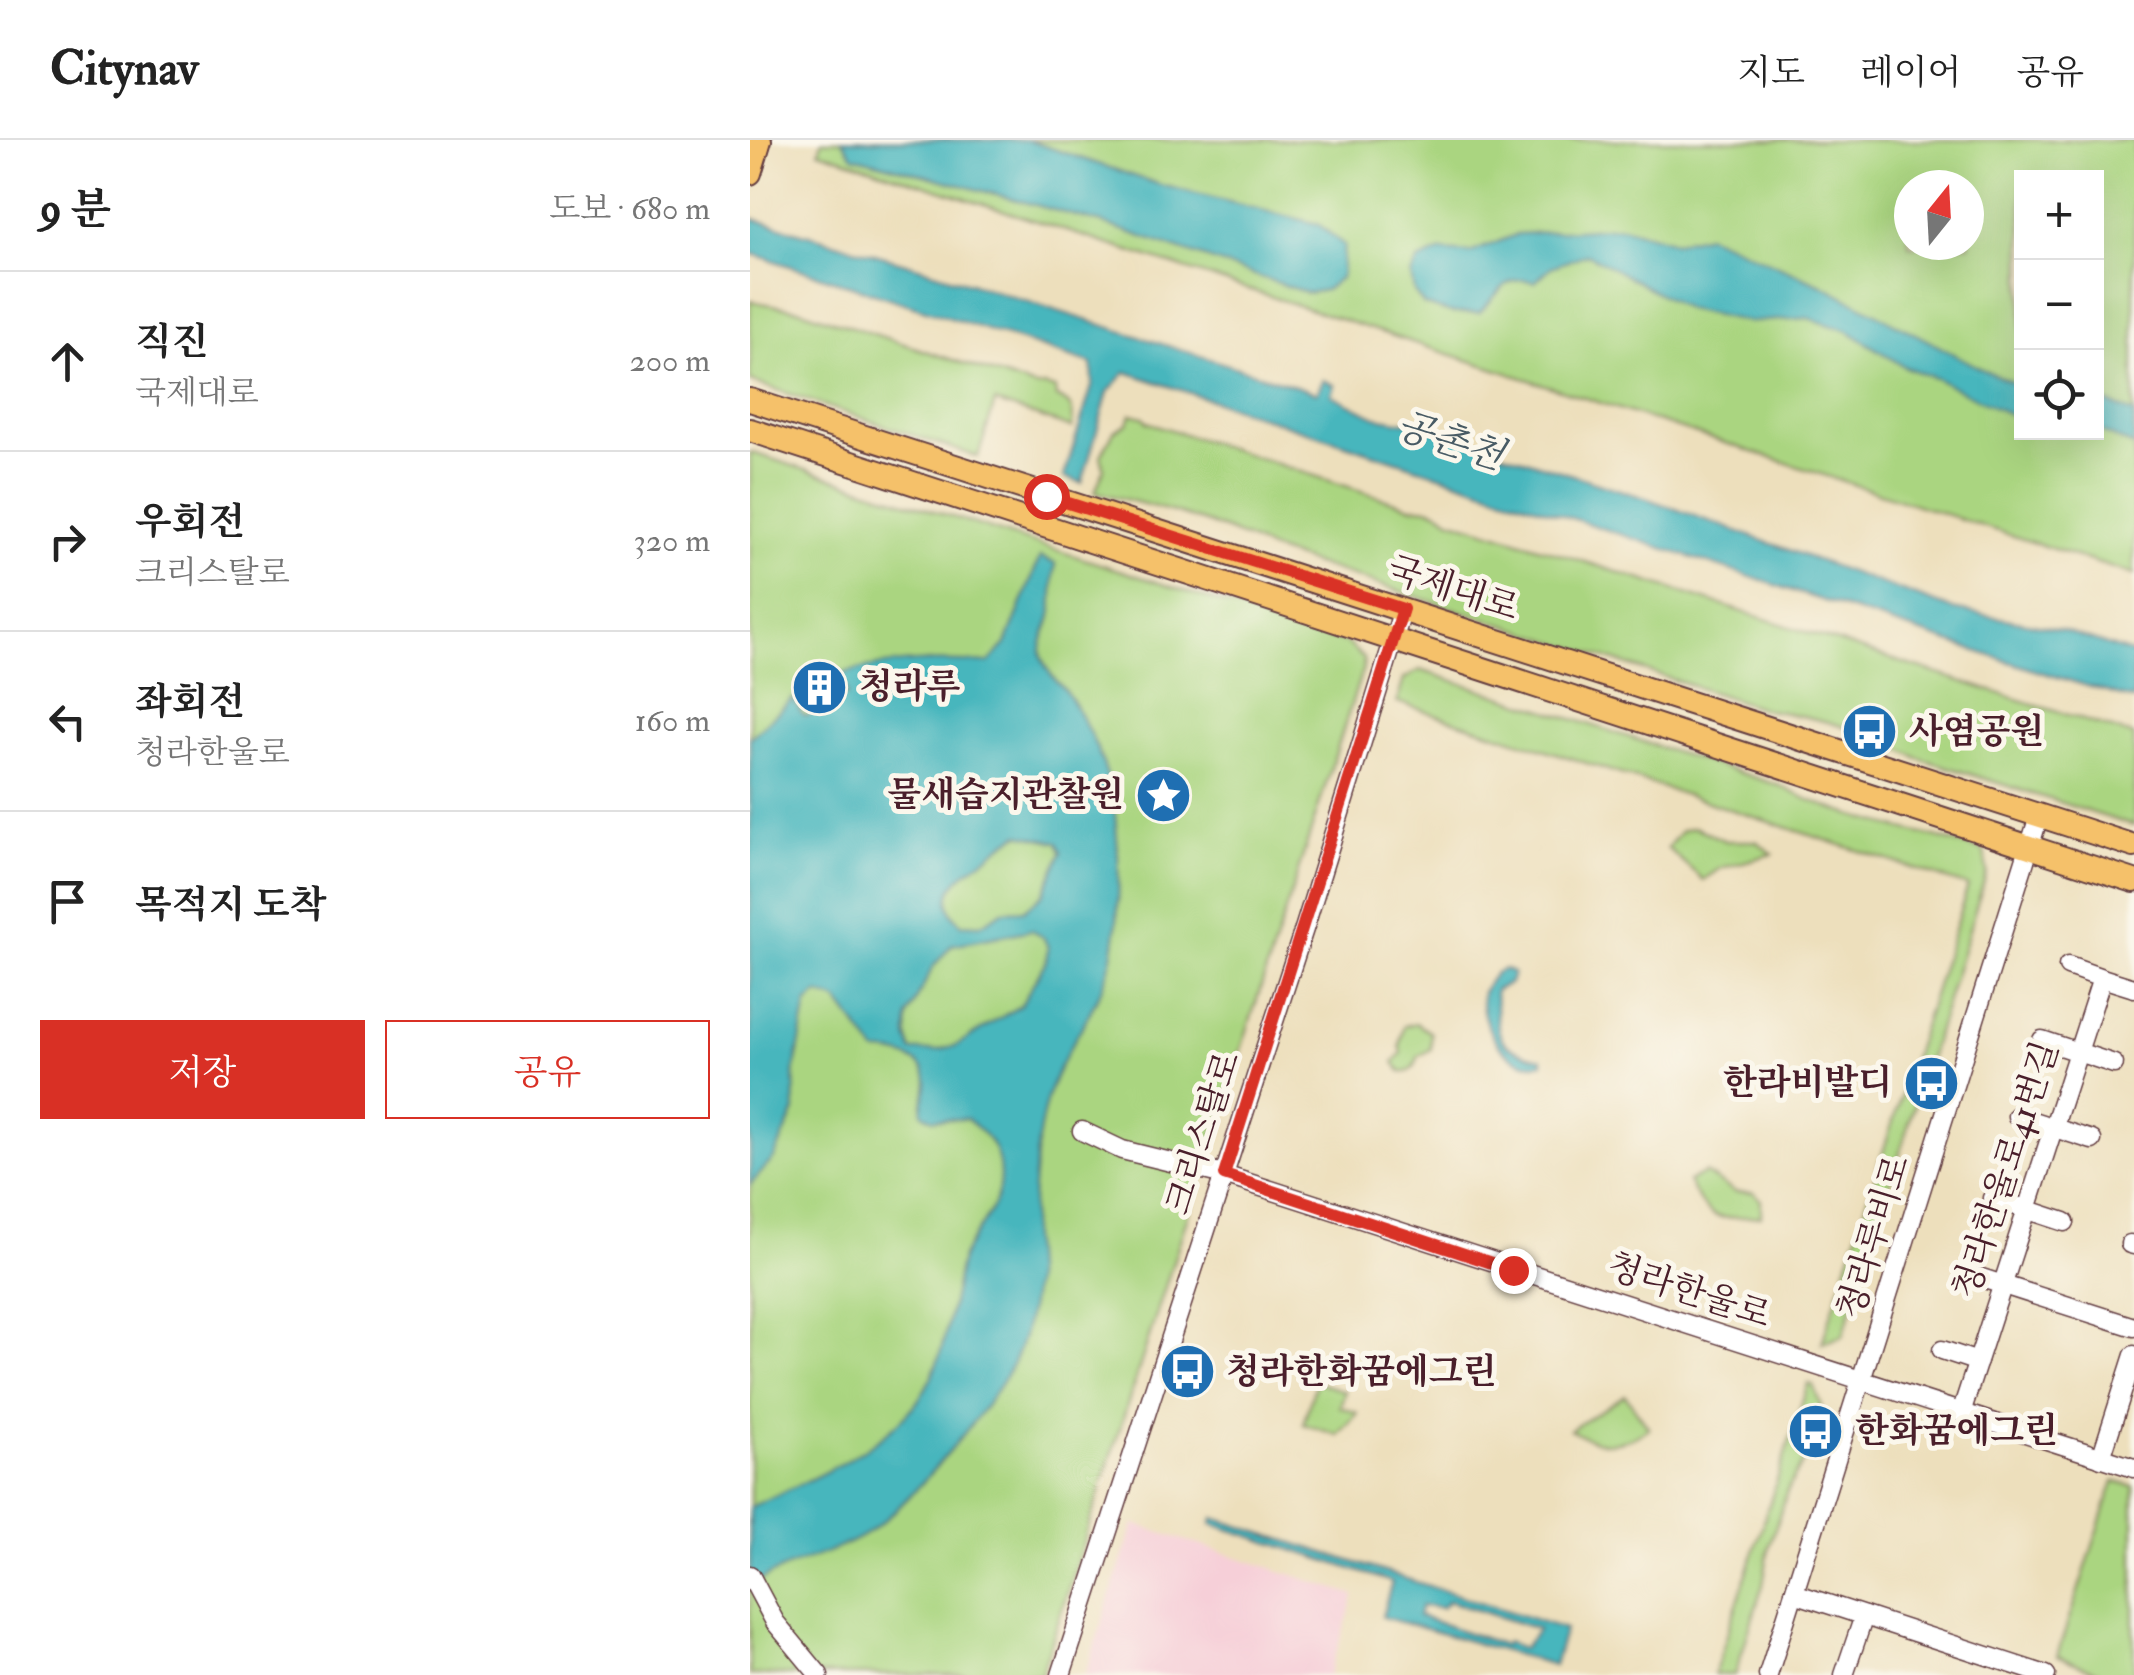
<!DOCTYPE html>
<html lang="ko">
<head>
<meta charset="utf-8">
<style>
	body { margin:0; font-family:"IM FELL Double Pica","Noto Serif KR",serif; background:#f2f2f2; color:#222 }
	.controls { position:absolute; right:30px; top:30px; display:grid; overflow:hidden; border-radius:0px; box-shadow:0 10px 40px #0002 }
	.controls button { width:90px; height:90px; display:grid; place-items:center; padding:0; border:0; border-bottom:2px solid #e0e0e0; background:#fff; color:#222; font:50px sans-serif }
	.compass { position:absolute; left:1144px; top:30px; width:90px; height:90px; border-radius:50%; background:#fff; box-shadow:0 10px 40px #0002; rotate:18deg }
	.stop { position:absolute; width:30px; height:30px; margin:-22px; border:8px solid #d93025; border-radius:50%; background:#fff }
	.stop.end { background:#d93025; border-color:#fff; box-shadow:0 2px 10px #0008 }
	.list { margin:0; padding:0; list-style:none }
	h2 { display:flex; justify-content:space-between; align-items:center; height:130px; margin:0; padding:0 40px; font-size:42px }
	h2 small { font-size:32px; font-weight:400; color:#767676 }
	.list li { display:grid; grid-template-columns:65px 1fr auto; gap:30px; align-items:center; box-sizing:border-box; height:180px; padding:0 40px; border-top:2px solid #e0e0e0 }
	.list b { display:block; font-size:38px; white-space:nowrap }
	.list p { margin:0; font-size:32px; white-space:nowrap; color:#767676 }
	.list em { font-size:32px; font-style:normal; color:#767676 }
	.actions { display:flex; gap:20px; padding:30px 40px }
	.actions a { flex:1; padding:22px 0; border:2px solid #d93025; border-radius:0px; text-align:center; font-size:35px; color:#d93025 }
	.actions .main { background:#d93025; color:#fff }
	.icon { flex:none; width:55px; height:55px; fill:none; stroke:currentColor; stroke-width:2; stroke-linecap:round; stroke-linejoin:round }
	.map { position:relative; flex:none; width:1384px; height:1535px; overflow:hidden }
	header { display:flex; align-items:center; gap:60px; box-sizing:border-box; height:140px; padding:0 50px; background:#fff; border-bottom:2px solid #e0e0e0 }
	header strong { font-size:48px }
	nav { display:flex; gap:55px; margin-inline-start:auto; font-size:35px }
	main { display:flex }
	aside { flex:1; background:#fff }
	.map>svg:first-child { display:block }
	.built { fill:#f6cfd8 }
	.green { fill:#aad580; stroke:#7a7a56; stroke-width:2.5; fill-rule:evenodd }
	.water { fill:#46b6bd; stroke:#486a74; stroke-width:2.5; fill-rule:evenodd }
	.lines { fill:none; stroke-linecap:round; stroke-linejoin:round }
	.minor-casing { stroke:#623c41; stroke-width:21 }
	.major-casing { stroke:#623c41; stroke-width:26 }
	.minor { stroke:#fff; stroke-width:18 }
	.major { stroke:#f5c16b; stroke-width:22 }
	.route { stroke:#d93025; stroke-width:12 }
	.labels { text-anchor:middle; dominant-baseline:central; stroke-width:10; stroke-linejoin:round; paint-order:stroke }
	.street-label { font-size:35px; fill:#4a1f2b; stroke:#fbf7ec }
	.poi-label { font-size:35px; font-weight:bold; fill:#4a1f2b; stroke:#fbf7ec; text-anchor:start }
	.water-label { font-size:38px; font-style:italic; fill:#485b65; stroke:#fbf7ec }
</style>
</head>
<body>
<header>
<strong>Citynav</strong>
<nav><a>지도</a><a>레이어</a><a>공유</a></nav>
</header>
<main>
<aside>
<h2>9 분<small>도보 · 680 m</small></h2>
<ul class="list">
<li><svg class="icon" aria-label="ahead" viewBox="0 0 24 24"><path d="M12 20V5M6 11l6-6 6 6"/></svg><div><b>직진</b><p>국제대로</p></div><em>200 m</em></li>
<li><svg class="icon" aria-label="right" viewBox="0 0 24 24"><path d="M7 20v-9h11M14 6l5 5-5 5"/></svg><div><b>우회전</b><p>크리스탈로</p></div><em>320 m</em></li>
<li><svg class="icon" aria-label="left" viewBox="0 0 24 24"><path d="M17 20v-9H6M10 6l-5 5 5 5"/></svg><div><b>좌회전</b><p>청라한울로</p></div><em>160 m</em></li>
<li><svg class="icon" aria-label="arrive" viewBox="0 0 24 24"><path d="M6 21V4h12l-3 4 3 4H6"/></svg><div><b>목적지 도착</b></div></li>
</ul>
<div class="actions"><a class="main">저장</a><a>공유</a></div>
</aside>
<div class="map">
<svg width="1384" height="1535" viewBox="0 0 1384 1535">
	<rect width="100%" height="100%" fill="#fbf7ec"/>
	<filter id="ink" filterUnits="userSpaceOnUse"><feTurbulence type="fractalNoise" baseFrequency=".01" numOctaves="2"/><feDisplacementMap in="SourceGraphic" scale="20" xChannelSelector="R" yChannelSelector="G"/><feConvolveMatrix kernelMatrix="1 2 1 2 8 2 1 2 1" color-interpolation-filters="sRGB"/></filter>
	<filter id="wash" filterUnits="userSpaceOnUse"><feTurbulence type="fractalNoise" baseFrequency=".0048" numOctaves="4" result="noise"/><feDisplacementMap in="SourceGraphic" scale="40" xChannelSelector="R" yChannelSelector="G"/><feGaussianBlur stdDeviation="2.25" result="paint"/><feColorMatrix in="noise" values="0 0 0 0 0 0 0 0 0 0 0 0 0 0 0 0 0 1.4 0 .05"/><feComposite in="paint" operator="in"/></filter>
	<g filter="url(#wash)">
		<rect width="100%" height="100%" fill="#eddfbc"/>
		<!-- built -->
		<path class="built" d="M 384,1384 L 605,1455 L 579,1535 L 335,1535 Z"/>
		<!-- green -->
		<g class="green">
			<path d="M 72,0 L 1384,0 L 1384,435 L 69,11 ZM 1272,38 L 1346,38 L 1346,292 L 1272,292 ZM 1159,45 L 1219,45 L 1219,105 L 1159,105 Z"/>
			<path d="M 0,161 L 51,170 L 285,247 L 294,246 L 305,249 L 306,257 C 323,263 324,271 322,288 L 245,262 L 228,317 L 0,241 Z"/>
			<path d="M 381,274 L 394,277 L 397,282 L 661,367 C 675,366 689,370 700,379 L 1384,596 L 1384,686 L 1166,617 C 1120,592 1069,577 1017,570 L 519,409 C 464,381 405,366 345,352 L 354,329 L 351,316 L 364,291 L 378,283 Z"/>
			<path d="M 0,312 L 597,503 L 614,519 L 613,528 L 291,1535 L 0,1535 Z"/>
			<path d="M 670,530 L 1028,645 C 1093,680 1165,689 1234,711 L 1237,732 L 1093,1196 L 1072,1203 L 1218,746 L 647,562 L 654,539 Z"/>
			<path d="M 944,687 L 976,701 L 1006,701 L 1023,714 L 971,728 L 953,740 L 917,708 L 932,690 Z"/>
			<path d="M 666,883 L 681,893 L 681,909 L 668,917 C 666,926 662,934 651,932 L 644,922 L 652,913 L 650,906 L 654,886 Z"/>
			<path d="M 955,1033 L 985,1052 L 1004,1053 L 1011,1060 L 1011,1076 C 963,1078 963,1086 938,1042 Z"/>
			<path d="M 566,1242 L 595,1251 L 590,1267 L 608,1273 L 588,1295 L 553,1284 Z"/>
			<path d="M 1058,1244 L 1063,1245 L 1071,1266 L 1053,1322 L 1038,1349 L 1019,1407 L 1013,1445 L 985,1535 L 964,1535 Z"/>
			<path d="M 875,1255 L 899,1288 C 869,1307 852,1308 820,1290 Z"/>
			<path d="M 1364,1341 L 1384,1347 L 1384,1535 L 1355,1535 L 1307,1516 Z"/>
		</g>
		<!-- water -->
		<g class="water">
			<path d="M 92,0 L 277,0 L 411,45 L 568,84 L 594,105 L 591,137 L 575,150 L 557,153 L 352,83 L 103,16 Z"/>
			<path d="M 0,78 L 156,123 L 567,253 L 573,240 L 585,245 L 582,255 L 626,277 L 660,283 L 898,359 L 1202,469 L 1309,489 L 1384,514 L 1384,560 L 1284,530 L 376,232 L 358,252 L 332,343 L 314,337 L 343,243 L 342,224 L 0,113 Z"/>
			<path d="M 872,87 L 925,102 L 957,95 L 1072,145 L 1236,231 L 1271,246 L 1271,280 L 1185,238 L 1155,227 L 1096,190 L 1058,178 L 999,182 L 937,169 L 837,114 L 801,127 L 785,142 C 754,133 750,154 729,173 L 701,173 L 674,165 L 664,152 L 661,135 L 668,121 L 692,111 L 720,113 L 768,94 Z"/>
			<path d="M 1347,259 L 1384,273 L 1384,306 L 1347,290 Z"/>
			<path d="M 290,417 L 306,424 C 301,441 305,459 301,476 C 299,487 290,500 291,512 C 293,530 309,542 319,556 C 340,590 362,635 365,675 C 370,722 372,796 355,840 C 339,883 308,918 296,962 C 286,999 282,1050 281,1089 C 280,1106 284,1124 283,1142 C 281,1164 275,1196 266,1216 C 248,1258 160,1363 122,1390 C 84,1416 38,1420 0,1447 L 0,1367 C 55,1342 114,1319 157,1274 C 188,1242 195,1197 204,1154 C 207,1143 207,1128 212,1117 C 225,1088 251,1070 250,1035 C 249,1005 238,997 217,979 L 183,979 L 172,973 C 172,962 177,951 177,941 C 177,918 144,912 126,912 L 88,861 L 68,854 L 57,864 L 44,934 L 45,971 L 24,1018 L 0,1045 L 0,598 L 43,558 L 53,575 L 57,576 L 97,555 L 90,534 C 142,520 184,520 238,523 L 256,504 ZM 270,694 L 308,702 L 312,712 L 293,755 L 274,770 L 253,771 L 230,785 L 211,784 C 179,754 214,734 237,717 C 249,708 257,700 270,694 ZM 282,790 L 294,798 L 298,808 L 296,821 L 271,865 L 205,906 L 186,911 L 162,911 L 157,896 L 158,876 L 183,827 L 202,805 Z"/>
			<path d="M 754,829 L 763,833 L 760,843 L 745,850 C 749,895 741,907 792,918 L 793,923 C 756,931 728,884 732,852 L 745,833 Z"/>
			<path d="M 464,1378 L 815,1489 L 804,1525 L 632,1477 L 642,1442 L 462,1384 ZM 698,1461 L 788,1489 L 788,1490 L 773,1508 L 756,1502 L 754,1505 L 668,1476 L 671,1466 L 692,1468 Z"/>
		</g>
	</g>
	<g filter="url(#ink)">
		<g class="lines">
			<defs>
				<g id="minor">
					<path d="M 1318,826 L 1352,838"/>
					<path d="M 1292,900 L 1364,924"/>
					<path d="M 1267,976 L 1342,1000"/>
					<path d="M 332,991 L 372,1010 L 474,1035 L 1384,1328"/>
					<path d="M 1242,1058 L 1315,1082"/>
					<path d="M 1380,1104 L 1384,1105"/>
					<path d="M 1216,1133 L 1384,1187"/>
					<path d="M 1192,1210 L 1228,1222"/>
					<path d="M 1211,1273 L 1352,838 L 1384,848"/>
					<path d="M 1351,1318 L 1384,1215"/>
					<path d="M 0,1435 L 25,1482 L 69,1535"/>
					<path d="M 1044,1453 L 1296,1535"/>
					<path d="M 311,1535 L 555,786 L 653,469"/>
					<path d="M 1018,1535 L 1289,676"/>
					<path d="M 1094,1535 L 1114,1476"/>
				</g>
				<g id="major">
					<path d="M 0,33 L 10,0"/>
					<path d="M 0,260 L 1384,706"/>
					<path d="M 0,290 L 1384,741"/>
				</g>
			</defs>
			<!-- minor casing -->
			<use href="#minor" class="minor-casing"/>
			<!-- major casing -->
			<use href="#major" class="major-casing"/>
			<!-- minor -->
			<use href="#minor" class="minor"/>
			<!-- major -->
			<use href="#major" class="major"/>
		</g>
	</g>
	<g class="lines" filter="url(#ink)">
		<!-- route -->
		<path class="route" d="M 296,356 L 653,469 L 474,1035 L 763,1130"/>
	</g>
	<!-- icons -->
	<defs>
		<symbol id="building-disc" viewBox="-11 -11 22 22"><circle r="9.5" fill="#1f6fb2" stroke="#fbf7ec"/><path d="M-4-6H4V6H1V3H-1V6H-4ZM-2.5-4.3h1.7v1.8h-1.7ZM.8-4.3h1.7v1.8H.8ZM-2.5-1h1.7V.8h-1.7ZM.8-1h1.7V.8H.8Z" fill="#fff"/></symbol>
		<symbol id="bus-disc" viewBox="-11 -11 22 22"><circle r="9.5" fill="#1f6fb2" stroke="#fbf7ec"/><path d="M-5-6H5V4H4V6H2V4H-2V6H-4V4H-5ZM-3.5-4V0h7V-4ZM-3.5 1.2v1.5H-2V1.2ZM2 1.2v1.5H3.5V1.2Z" fill="#fff"/></symbol>
		<symbol id="sight-disc" viewBox="-11 -11 22 22"><circle r="9.5" fill="#1f6fb2" stroke="#fbf7ec"/><path d="M0-6L1.8-2.2L6-1.7L2.9 1.2L3.7 5.4L0 3.3L-3.7 5.4L-2.9 1.2L-6-1.7L-1.8-2.2Z" fill="#fff"/></symbol>
	</defs>
	<g fill-rule="evenodd">
		<use href="#building-disc" x="38" y="516" width="63" height="63"/>
		<use href="#bus-disc" x="1088" y="560" width="63" height="63"/>
		<use href="#sight-disc" x="382" y="624" width="63" height="63"/>
		<use href="#bus-disc" x="1150" y="912" width="63" height="63"/>
		<use href="#bus-disc" x="406" y="1200" width="63" height="63"/>
		<use href="#bus-disc" x="1034" y="1260" width="63" height="63"/>
	</g>
	<g class="labels">
		<!-- street labels -->
		<g class="street-label">
			<text transform="translate(703 449) rotate(18)">국제대로</text>
			<text transform="translate(453 993) rotate(-72)">크리스탈로</text>
			<text transform="translate(1256 1030) rotate(-72)">청라한울로41번길</text>
			<text transform="translate(1124 1097) rotate(-73)">청라루비로</text>
			<text transform="translate(939 1151) rotate(18)">청라한울로</text>
		</g>
		<!-- poi labels -->
		<g class="poi-label">
			<text x="109" y="547">청라루</text>
			<text x="1159" y="592">사염공원</text>
			<text x="374" y="655" text-anchor="end">물새습지관찰원</text>
			<text x="1142" y="943" text-anchor="end">한라비발디</text>
			<text x="476" y="1232">청라한화꿈에그린</text>
			<text x="1105" y="1291">한화꿈에그린</text>
		</g>
		<!-- water labels -->
		<g class="water-label">
			<text transform="translate(700 301) rotate(18)">공촌천</text>
		</g>
	</g>
</svg>
<div class="controls">
<button>+</button>
<button>−</button>
<button><svg class="icon" aria-label="locate" viewBox="0 0 24 24"><circle cx="12" cy="12" r="6"/><path d="M12 2v4M12 18v4M2 12h4M18 12h4"/></svg></button>
</div>
<svg class="compass" viewBox="-18 -18 36 36"><path d="M0-13l5 13h-10z" fill="#e53935"/><path d="M0 13l5-13h-10z" fill="#767676"/></svg>
<div class="stop" style="left:296px;top:356px"></div>
<div class="stop end" style="left:763px;top:1130px"></div>
</div>
</main>
</body>
</html>
